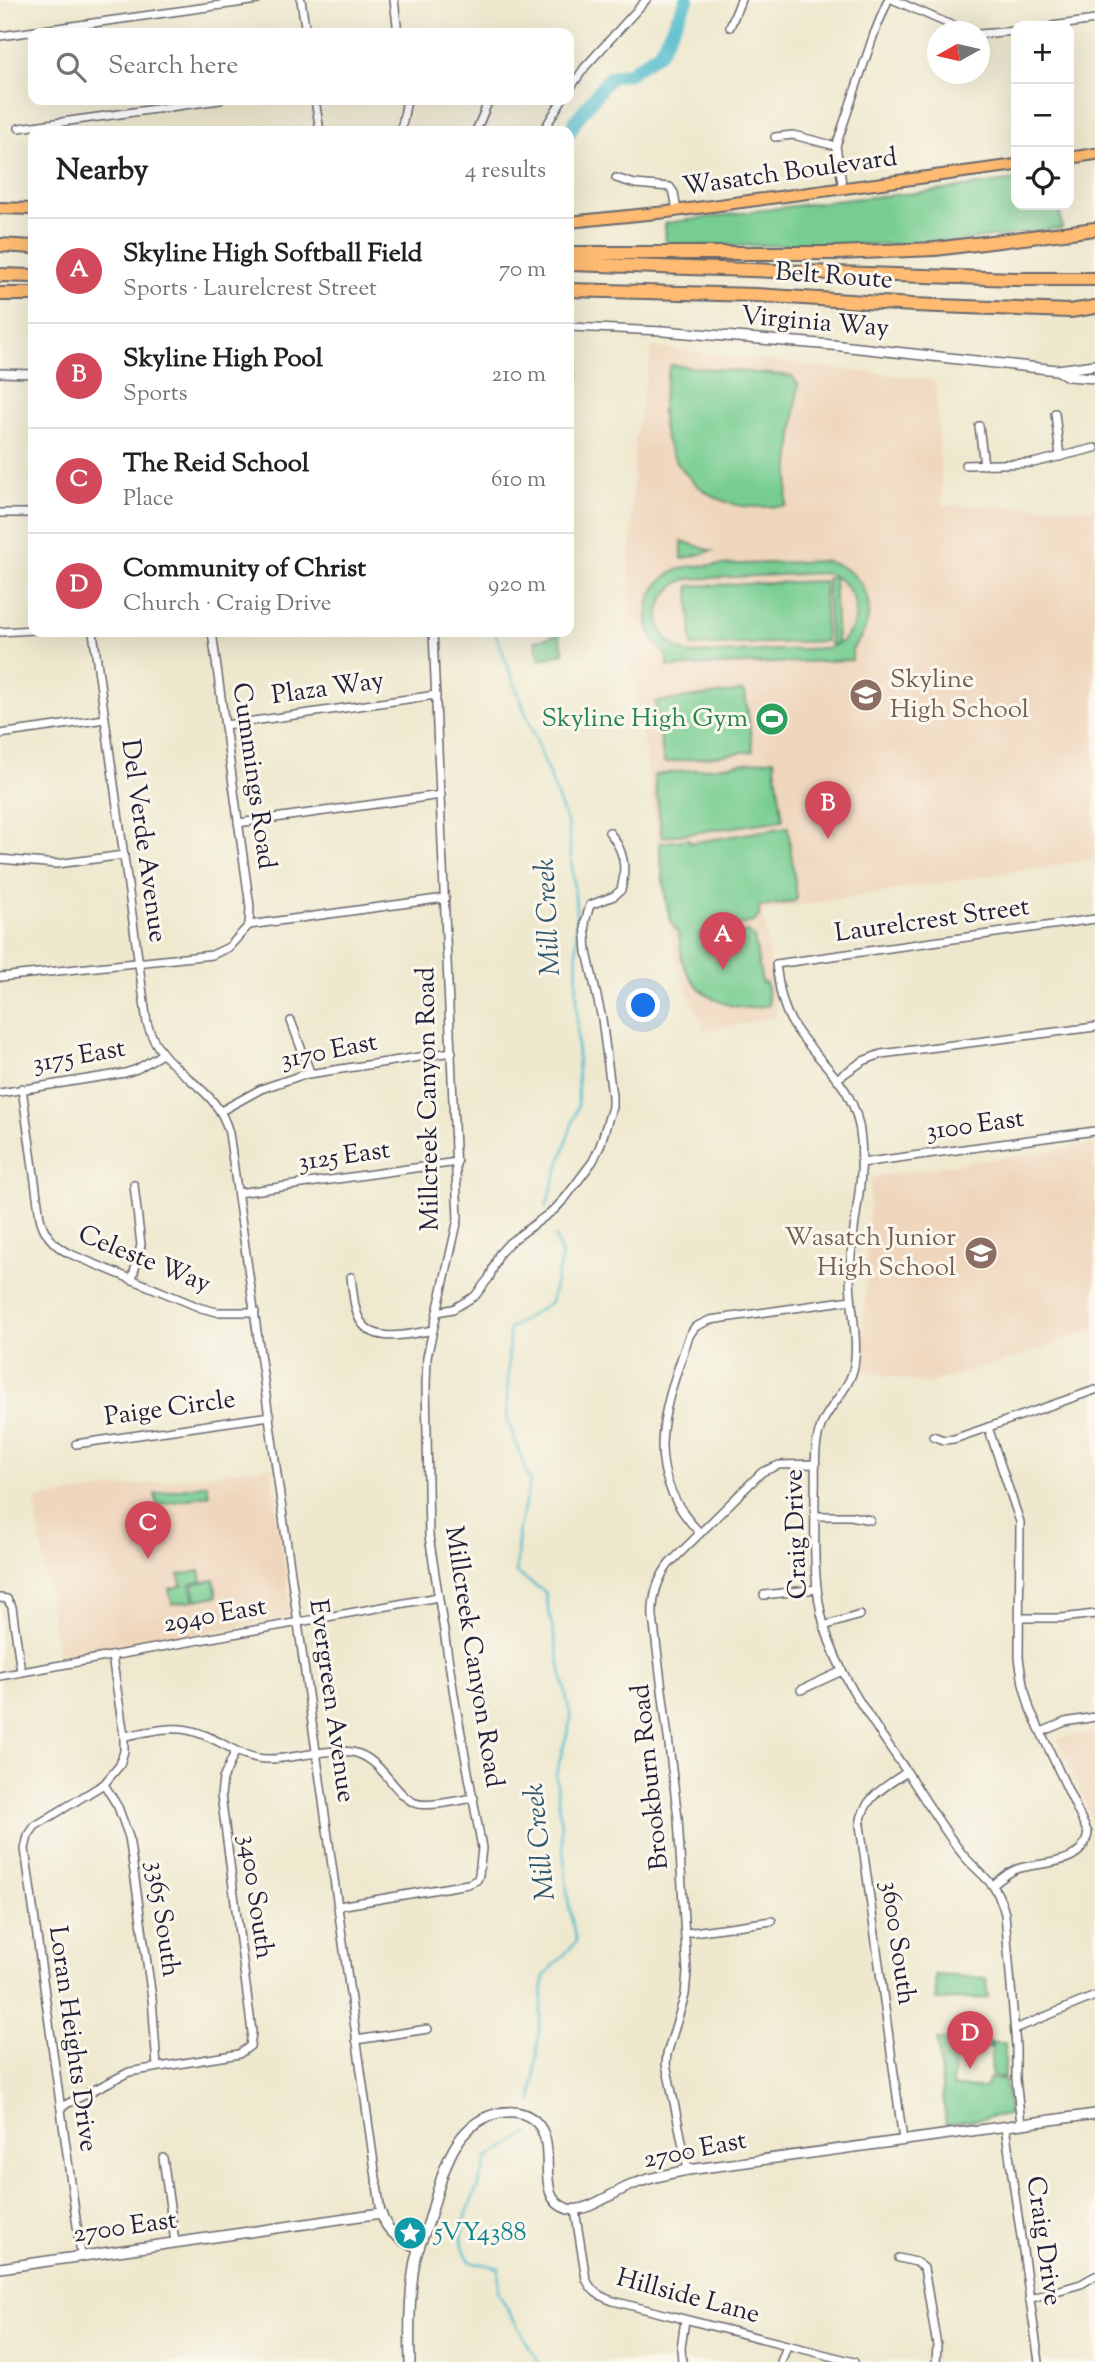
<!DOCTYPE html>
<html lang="en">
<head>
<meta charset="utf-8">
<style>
	body { margin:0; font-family:"Sorts Mill Goudy",serif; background:#f6f6f6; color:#202124 }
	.controls { position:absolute; right:21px; top:21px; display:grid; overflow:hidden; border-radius:14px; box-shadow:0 7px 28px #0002 }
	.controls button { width:63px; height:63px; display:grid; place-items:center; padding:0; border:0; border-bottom:2px solid #e0e0e0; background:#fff; color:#202124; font:35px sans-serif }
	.compass { position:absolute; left:927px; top:21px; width:63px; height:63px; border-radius:50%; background:#fff; box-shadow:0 7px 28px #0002; rotate:262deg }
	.you { position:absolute; left:644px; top:1006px; width:24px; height:24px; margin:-18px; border:5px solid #fff; border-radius:50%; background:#1a73e8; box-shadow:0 0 0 10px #1a73e833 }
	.badge { display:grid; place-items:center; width:46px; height:46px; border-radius:50%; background:#d1495b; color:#fff; font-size:23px; font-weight:700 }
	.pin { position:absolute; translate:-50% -58px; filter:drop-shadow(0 2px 4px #0008) }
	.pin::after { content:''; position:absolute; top:37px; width:24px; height:21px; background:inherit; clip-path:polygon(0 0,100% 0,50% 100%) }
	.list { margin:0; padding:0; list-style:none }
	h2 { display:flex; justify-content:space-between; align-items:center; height:91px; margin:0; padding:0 28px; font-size:30px }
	h2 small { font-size:23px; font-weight:400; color:#757577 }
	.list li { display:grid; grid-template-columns:46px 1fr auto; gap:21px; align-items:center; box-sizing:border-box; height:105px; padding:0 28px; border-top:2px solid #e0e0e0 }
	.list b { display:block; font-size:26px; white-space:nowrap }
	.list p { margin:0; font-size:23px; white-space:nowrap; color:#757577 }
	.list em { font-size:23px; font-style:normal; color:#757577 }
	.icon { flex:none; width:38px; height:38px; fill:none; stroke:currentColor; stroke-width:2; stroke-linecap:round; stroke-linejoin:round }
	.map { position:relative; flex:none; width:1095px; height:2362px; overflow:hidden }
	.search { position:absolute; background:#fff; box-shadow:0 7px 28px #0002; left:28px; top:28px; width:546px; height:77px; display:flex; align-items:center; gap:18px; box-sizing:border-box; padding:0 24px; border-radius:14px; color:#757577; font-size:26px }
	.panel { position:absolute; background:#fff; box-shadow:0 7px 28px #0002; left:28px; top:126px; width:546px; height:511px; border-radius:14px }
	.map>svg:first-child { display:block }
	.built { fill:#efd6bc }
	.green { fill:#77cd91; stroke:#4c7866; stroke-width:2; fill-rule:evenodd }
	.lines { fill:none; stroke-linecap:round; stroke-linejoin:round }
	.stream { stroke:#50bbcc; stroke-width:2.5 }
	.river { stroke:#50bbcc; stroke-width:14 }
	.minor-casing { stroke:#69676e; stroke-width:10 }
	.tertiary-casing { stroke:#69676e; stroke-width:12 }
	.primary-casing { stroke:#69676e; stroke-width:14 }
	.motorway-casing { stroke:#69676e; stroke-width:16 }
	.minor { stroke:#fff; stroke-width:7 }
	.tertiary { stroke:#fff; stroke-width:9 }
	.primary { stroke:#febb71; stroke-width:10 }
	.motorway { stroke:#febb71; stroke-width:12 }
	.labels { text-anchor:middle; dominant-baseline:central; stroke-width:6; stroke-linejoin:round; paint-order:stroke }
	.street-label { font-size:26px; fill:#22223b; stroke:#fbf7ec }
	.education-label { font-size:26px; fill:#785e54; stroke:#fbf7ec; text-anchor:start }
	.leisure-label { font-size:26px; fill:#27864d; stroke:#fbf7ec; text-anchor:end }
	.culture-label { font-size:26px; fill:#0d838f; stroke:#fbf7ec; text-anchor:start }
	.water-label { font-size:28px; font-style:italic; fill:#32586e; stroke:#fbf7ec }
</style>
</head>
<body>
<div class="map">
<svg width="1095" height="2362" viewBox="0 0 1095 2362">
	<rect width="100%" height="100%" fill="#fbf7ec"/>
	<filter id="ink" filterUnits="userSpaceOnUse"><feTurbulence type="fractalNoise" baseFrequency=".0143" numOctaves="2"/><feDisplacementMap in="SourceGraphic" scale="14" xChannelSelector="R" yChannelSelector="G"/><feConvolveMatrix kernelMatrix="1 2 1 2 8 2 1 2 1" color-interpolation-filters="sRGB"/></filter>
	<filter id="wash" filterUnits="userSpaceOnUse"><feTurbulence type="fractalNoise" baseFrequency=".00686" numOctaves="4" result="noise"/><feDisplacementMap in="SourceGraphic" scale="28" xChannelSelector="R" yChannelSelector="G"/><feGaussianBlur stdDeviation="1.57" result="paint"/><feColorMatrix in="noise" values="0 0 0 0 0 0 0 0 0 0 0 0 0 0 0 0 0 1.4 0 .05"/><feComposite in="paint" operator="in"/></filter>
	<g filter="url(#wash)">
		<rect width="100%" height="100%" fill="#eee8ce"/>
		<!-- built -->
		<g class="built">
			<path d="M 652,347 L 935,380 L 943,505 L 1095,508 L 1095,859 L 763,911 L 777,1017 L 705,1031 L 676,965 L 627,630 L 635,438 Z"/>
			<path d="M 1095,1144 L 1095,1329 L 1019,1357 L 926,1384 L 861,1370 L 871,1177 Z"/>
			<path d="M 271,1466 L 291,1612 L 287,1618 L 58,1660 L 35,1499 Z"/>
			<path d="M 1095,1732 L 1095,1826 L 1057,1738 Z"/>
		</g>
		<!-- green -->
		<g class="green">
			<path d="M 1016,180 L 1016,205 L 1059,205 L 1062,228 L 935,244 L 666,246 L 665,223 L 840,200 L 927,192 Z"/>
			<path d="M 569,358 L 577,358 L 579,378 L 569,379 Z"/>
			<path d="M 670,365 L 792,376 L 798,384 L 786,506 C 771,506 756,508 742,506 C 696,498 660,455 662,408 C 663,394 667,379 670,365 Z"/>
			<path d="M 682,541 L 712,551 L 682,559 Z"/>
			<path d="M 825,561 C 869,570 883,616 852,649 L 852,660 L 668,667 L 667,656 C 632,624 646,572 693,566 ZM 825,573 C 858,582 868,625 837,644 L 834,578 L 827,578 L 830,644 L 837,644 L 828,648 L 692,654 C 650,645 648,593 687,579 Z"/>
			<path d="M 824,581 L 826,641 L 692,646 L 689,586 Z"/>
			<path d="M 559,634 L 564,653 L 540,660 L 535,641 Z"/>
			<path d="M 742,691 L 745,693 L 753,751 L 664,763 L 655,702 Z"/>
			<path d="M 774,759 L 783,820 L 662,837 L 654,775 Z"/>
			<path d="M 788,827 L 797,899 L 792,902 L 759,907 L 759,916 L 754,922 L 699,933 L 701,939 L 748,932 L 754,937 L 762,983 L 766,982 L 769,1005 C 734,1014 698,999 684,965 C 679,955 682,943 678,933 C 677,930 674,927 672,924 C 663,899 663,869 659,843 L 689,839 L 690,843 Z"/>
			<path d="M 207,1484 L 209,1495 L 157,1505 L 155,1494 Z"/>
			<path d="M 200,1571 L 202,1581 L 190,1584 L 194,1600 L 172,1604 L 169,1589 L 184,1585 L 181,1585 L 179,1575 Z"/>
			<path d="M 214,1580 L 217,1596 L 196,1600 L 193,1584 Z"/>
			<path d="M 935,1975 L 986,1978 L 988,1998 L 936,2000 Z"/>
			<path d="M 937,2040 L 990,2042 L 990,2048 L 954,2047 L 953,2087 L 983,2088 L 987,2085 L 988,2079 L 1005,2079 L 1009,2114 L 946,2124 Z"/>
			<path d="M 992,2043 L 1005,2043 L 1005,2077 L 991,2076 Z"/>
		</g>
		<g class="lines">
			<!-- stream -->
			<g class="stream">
				<path d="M 495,632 L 568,825 L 576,907 L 578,1105 L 546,1207"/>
				<path d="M 532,2102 L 544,1976 L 576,1942 L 568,1900 L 556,1774 L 571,1719 L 545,1592 L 516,1573 L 519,1528 L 530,1482 L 507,1418 L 509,1329 L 551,1302 L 562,1255 L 555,1237"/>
				<path d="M 530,2133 L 487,2158 C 483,2182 457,2221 463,2245 C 464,2250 467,2256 470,2261 L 499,2268 L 498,2292 L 538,2362"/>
			</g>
			<!-- river -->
			<path class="river" d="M 569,133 L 576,120 L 610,77 L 629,73 L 659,53 L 687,0"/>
		</g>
	</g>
	<g filter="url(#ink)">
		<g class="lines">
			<defs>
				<g id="minor">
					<path d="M 301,0 L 306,33"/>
					<path d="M 394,0 L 398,33"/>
					<path d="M 894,0 L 967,32"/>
					<path d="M 1052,26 L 1095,20"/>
					<path d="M 730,27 L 741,0"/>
					<path d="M 979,34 L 1016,31"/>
					<path d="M 0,36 L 258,0"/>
					<path d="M 569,90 L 585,67 L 646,0"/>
					<path d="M 315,100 L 320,131"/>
					<path d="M 19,128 L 220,100"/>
					<path d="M 370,131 L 394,131"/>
					<path d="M 401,131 L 407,100"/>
					<path d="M 476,131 L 489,100"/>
					<path d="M 543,131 L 562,100"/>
					<path d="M 775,137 L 793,135 L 836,146"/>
					<path d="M 616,178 L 635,184 L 670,187 L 674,193 L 677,211"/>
					<path d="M 843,189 L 836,146 L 874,34 L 888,0"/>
					<path d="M 569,327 L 663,331"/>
					<path d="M 0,373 L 33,374"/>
					<path d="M 1055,413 L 1060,457"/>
					<path d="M 979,426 L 984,465"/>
					<path d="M 965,465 L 1033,463 L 1095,448"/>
					<path d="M 0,513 L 33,513"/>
					<path d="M 0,632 L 33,630"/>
					<path d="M 93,632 L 147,1023 C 162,1076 216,1081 229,1133 L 381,2213"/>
					<path d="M 212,632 L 250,907 L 249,925"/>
					<path d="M 225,725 L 436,695"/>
					<path d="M 0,734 L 105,719"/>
					<path d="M 238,823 L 441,795"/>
					<path d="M 0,859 L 57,864 L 124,855"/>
					<path d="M 0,977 L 212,955 L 229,947 L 249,925 L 445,898"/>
					<path d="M 291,1021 L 310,1072"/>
					<path d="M 838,1078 L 863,1061 L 881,1054 L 1095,1027"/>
					<path d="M 22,1088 L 40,1218 C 44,1234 53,1245 68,1253 L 201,1308 L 217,1312 L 255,1312"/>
					<path d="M 0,1093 L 125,1073 L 137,1069 L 162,1054"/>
					<path d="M 221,1111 L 261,1089 L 302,1075 L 452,1052"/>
					<path d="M 861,1163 L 1095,1131"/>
					<path d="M 238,1193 L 457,1162"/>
					<path d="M 351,1277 C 353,1290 353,1304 358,1316 C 370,1346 409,1334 433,1330"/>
					<path d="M 132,1280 L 141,1245 L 134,1185"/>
					<path d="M 437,1312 L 453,1309 L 475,1296 L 489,1278 L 499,1254 L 509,1243 L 555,1209 L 566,1197 L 593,1161 L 600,1146 L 612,1107 L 612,1096 L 602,1019 L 587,952 L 585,922 L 590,905 L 614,896 L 621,890 C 627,867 624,850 609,832"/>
					<path d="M 988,1427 L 1020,1522 L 1019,1658 L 1023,1684 L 1030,1709 L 1088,1833 C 1083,1867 1041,1861 1017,1869 C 1008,1872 1001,1879 993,1885"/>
					<path d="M 933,1436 L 943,1440 L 954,1439 L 1095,1390"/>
					<path d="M 76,1444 L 270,1416"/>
					<path d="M 815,1516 L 851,1516 L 870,1520"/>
					<path d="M 700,1533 C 639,1470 664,1410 689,1336 L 695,1327 L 710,1320 L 851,1300"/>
					<path d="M 764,1595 L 817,1589"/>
					<path d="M 0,1598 L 7,1599 L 12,1607 L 21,1672"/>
					<path d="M 1020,1618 L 1062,1618 L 1095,1614"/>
					<path d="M 824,1626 L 860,1615"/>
					<path d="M 0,1676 L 438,1597"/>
					<path d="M 801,1690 L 842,1671"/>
					<path d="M 1041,1732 L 1065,1722 L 1095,1717"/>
					<path d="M 124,1736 C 144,1733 167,1726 188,1730 C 217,1735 237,1759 268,1759 C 296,1759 335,1745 359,1754 C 384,1763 395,1795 415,1803 C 428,1808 459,1800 474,1798"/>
					<path d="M 104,1784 L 118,1807 L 129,1837 L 152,1998 L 157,2067"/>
					<path d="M 339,1906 L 468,1884 L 477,1880 L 479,1875 L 482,1848 L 455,1701 L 429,1536 L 426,1384 L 427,1357 L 458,1219 L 433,632"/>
					<path d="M 686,1933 L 772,1921"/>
					<path d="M 1015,2029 L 1095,1996"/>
					<path d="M 356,2040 L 428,2029"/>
					<path d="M 61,2107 L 129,2072 L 239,2054 L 250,2046 L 252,2032 L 221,1795 L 223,1779 L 235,1752"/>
					<path d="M 1021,2124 L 1016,2079 L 1016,2046 L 1005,1914 C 996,1878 980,1877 960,1851 C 941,1826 924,1798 907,1772 C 875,1725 840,1680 824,1625 C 812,1582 815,1538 815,1494 C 816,1472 813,1447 821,1426 C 829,1405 850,1389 854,1366 C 859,1339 850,1305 850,1277 C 850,1231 865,1185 861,1140 C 857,1086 823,1068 796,1029 C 782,1009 779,987 776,964 L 1095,919"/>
					<path d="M 1005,2126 L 1039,2362"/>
					<path d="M 903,2140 L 860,1825 C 863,1797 886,1786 907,1772"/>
					<path d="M 163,2158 L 175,2242"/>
					<path d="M 688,2170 L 666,2064 L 667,2054 L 685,1995 L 687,1972 L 678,1818 L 653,1617 C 652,1597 657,1580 669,1564 L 762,1472 L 779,1465 L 816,1464"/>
					<path d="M 575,2210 L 586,2279 C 592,2292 599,2296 613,2301 L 854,2362"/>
					<path d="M 81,2255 L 25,1849 L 28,1836 L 35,1826 L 104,1784 L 120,1765 L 124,1751 L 124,1736 L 112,1656"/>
					<path d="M 899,2258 L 916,2262 L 924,2268 L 937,2346 L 936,2362"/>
					<path d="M 1029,2299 L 1081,2284 L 1095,2276"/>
					<path d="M 682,2362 L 681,2348 L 685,2320"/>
					<path d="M 781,2362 L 787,2346"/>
				</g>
				<g id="tertiary">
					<path d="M 663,331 L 832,345 L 1057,370 L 1095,365"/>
					<path d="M 1057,370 L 1068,376 L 1095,378"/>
					<path d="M 0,2268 L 381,2213 C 387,2233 401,2241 419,2248"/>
					<path d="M 410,2362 C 409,2329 409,2294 415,2261 C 418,2247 424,2235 429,2221 C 441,2182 449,2127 495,2114 C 509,2110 524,2111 535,2121 C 561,2144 531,2197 568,2209 C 575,2211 583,2208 589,2206 C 604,2200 617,2191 632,2185 C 650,2177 669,2174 688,2170 L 1095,2114"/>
				</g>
				<g id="primary">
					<path d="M 1069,158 L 1095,154"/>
					<path d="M 0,208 L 33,209"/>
					<path d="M 569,222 L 667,212 L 1016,165"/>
				</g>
				<g id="motorway">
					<path d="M 0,245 L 33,247"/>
					<path d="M 569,253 L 836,253 L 935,249 L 1095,229"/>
					<path d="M 569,264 L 1016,279 L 1095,279"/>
					<path d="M 0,275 L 33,276"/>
					<path d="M 569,290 L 756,295 L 913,305 L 1070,311 L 1095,307"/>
					<path d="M 0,294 L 33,294"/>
				</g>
			</defs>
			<!-- minor casing -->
			<use href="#minor" class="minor-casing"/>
			<!-- tertiary casing -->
			<use href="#tertiary" class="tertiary-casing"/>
			<!-- primary casing -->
			<use href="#primary" class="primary-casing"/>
			<!-- motorway casing -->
			<use href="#motorway" class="motorway-casing"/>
			<!-- minor -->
			<use href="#minor" class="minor"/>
			<!-- tertiary -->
			<use href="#tertiary" class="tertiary"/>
			<!-- primary -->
			<use href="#primary" class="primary"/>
			<!-- motorway -->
			<use href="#motorway" class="motorway"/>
		</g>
	</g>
	<!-- icons -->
	<defs>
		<symbol id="school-disc" viewBox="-11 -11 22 22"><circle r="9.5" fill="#8d6e63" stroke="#fbf7ec"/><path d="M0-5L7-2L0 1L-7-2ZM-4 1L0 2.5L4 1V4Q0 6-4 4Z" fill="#fff"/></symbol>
		<symbol id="stadium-disc" viewBox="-11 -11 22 22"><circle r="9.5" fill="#2e9e5b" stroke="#fbf7ec"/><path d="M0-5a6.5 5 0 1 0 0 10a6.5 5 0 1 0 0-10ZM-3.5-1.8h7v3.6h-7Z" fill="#fff"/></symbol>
		<symbol id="sight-disc" viewBox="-11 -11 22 22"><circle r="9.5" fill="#0f9aa8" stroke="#fbf7ec"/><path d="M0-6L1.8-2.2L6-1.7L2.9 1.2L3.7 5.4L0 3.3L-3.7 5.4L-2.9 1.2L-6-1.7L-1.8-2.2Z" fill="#fff"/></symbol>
	</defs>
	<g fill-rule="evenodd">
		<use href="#school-disc" x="847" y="676" width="38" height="38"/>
		<use href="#stadium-disc" x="753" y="700" width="38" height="38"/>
		<use href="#school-disc" x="962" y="1234" width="38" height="38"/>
		<use href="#sight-disc" x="391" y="2214" width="38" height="38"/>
	</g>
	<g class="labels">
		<!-- street labels -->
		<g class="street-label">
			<text transform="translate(790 173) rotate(-8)">Wasatch Boulevard</text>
			<text transform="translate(834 277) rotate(4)">Belt Route</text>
			<text transform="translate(815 323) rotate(5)">Virginia Way</text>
			<text transform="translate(328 689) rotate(-8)">Plaza Way</text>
			<text transform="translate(253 776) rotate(82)">Cummings Road</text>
			<text transform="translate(143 841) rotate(82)">Del Verde Avenue</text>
			<text transform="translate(932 921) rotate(-8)">Laurelcrest Street</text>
			<text transform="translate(329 1052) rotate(-11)">3170 East</text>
			<text transform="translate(79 1057) rotate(-10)">3175 East</text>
			<text transform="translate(429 1099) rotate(-91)">Millcreek Canyon Road</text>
			<text transform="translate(975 1126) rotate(-8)">3100 East</text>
			<text transform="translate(344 1157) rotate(-8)">3125 East</text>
			<text transform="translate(144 1260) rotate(22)">Celeste Way</text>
			<text transform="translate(170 1409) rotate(-8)">Paige Circle</text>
			<text transform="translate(797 1534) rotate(-92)">Craig Drive</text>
			<text transform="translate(215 1616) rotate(-10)">2940 East</text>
			<text transform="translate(473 1657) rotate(81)">Millcreek Canyon Road</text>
			<text transform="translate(331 1701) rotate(82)">Evergreen Avenue</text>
			<text transform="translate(651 1777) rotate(-96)">Brookburn Road</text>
			<text transform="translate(255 1897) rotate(82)">3400 South</text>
			<text transform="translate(162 1919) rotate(82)">3365 South</text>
			<text transform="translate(897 1943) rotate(82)">3600 South</text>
			<text transform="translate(72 2039) rotate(82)">Loran Heights Drive</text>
			<text transform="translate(695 2151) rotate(-11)">2700 East</text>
			<text transform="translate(125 2228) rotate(-8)">2700 East</text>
			<text transform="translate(1043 2241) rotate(82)">Craig Drive</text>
			<text transform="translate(688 2297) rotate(15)">Hillside Lane</text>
		</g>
		<!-- education labels -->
		<g class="education-label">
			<text x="890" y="680">Skyline<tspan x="890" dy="30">High School</tspan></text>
			<text x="956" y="1238" text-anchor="end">Wasatch Junior<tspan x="956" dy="30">High School</tspan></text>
		</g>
		<!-- leisure labels -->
		<g class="leisure-label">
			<text x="748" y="719">Skyline High Gym</text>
		</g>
		<!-- culture labels -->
		<g class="culture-label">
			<text x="434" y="2233">5VY4388</text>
		</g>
		<!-- water labels -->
		<g class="water-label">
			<text transform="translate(549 917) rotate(-93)">Mill Creek</text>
			<text transform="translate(541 1842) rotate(-96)">Mill Creek</text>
		</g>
	</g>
</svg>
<div class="controls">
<button>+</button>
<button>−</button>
<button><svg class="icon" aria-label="locate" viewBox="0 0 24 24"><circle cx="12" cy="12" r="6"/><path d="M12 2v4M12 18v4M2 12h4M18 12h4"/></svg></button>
</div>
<svg class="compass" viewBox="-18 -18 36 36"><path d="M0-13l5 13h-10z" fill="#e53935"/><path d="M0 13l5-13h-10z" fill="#757577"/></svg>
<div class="you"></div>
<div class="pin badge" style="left:723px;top:970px">A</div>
<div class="pin badge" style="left:828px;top:839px">B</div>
<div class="pin badge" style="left:148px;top:1559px">C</div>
<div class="pin badge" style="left:970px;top:2069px">D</div>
<div class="search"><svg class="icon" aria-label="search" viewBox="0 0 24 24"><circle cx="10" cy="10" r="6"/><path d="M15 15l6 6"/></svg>Search here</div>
<section class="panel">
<h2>Nearby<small>4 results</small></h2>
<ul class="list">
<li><span class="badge">A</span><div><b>Skyline High Softball Field</b><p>Sports · Laurelcrest Street</p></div><em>70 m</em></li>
<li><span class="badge">B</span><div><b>Skyline High Pool</b><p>Sports</p></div><em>210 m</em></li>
<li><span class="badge">C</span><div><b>The Reid School</b><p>Place</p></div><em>610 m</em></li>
<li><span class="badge">D</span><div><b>Community of Christ</b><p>Church · Craig Drive</p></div><em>920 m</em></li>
</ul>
</section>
</div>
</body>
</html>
